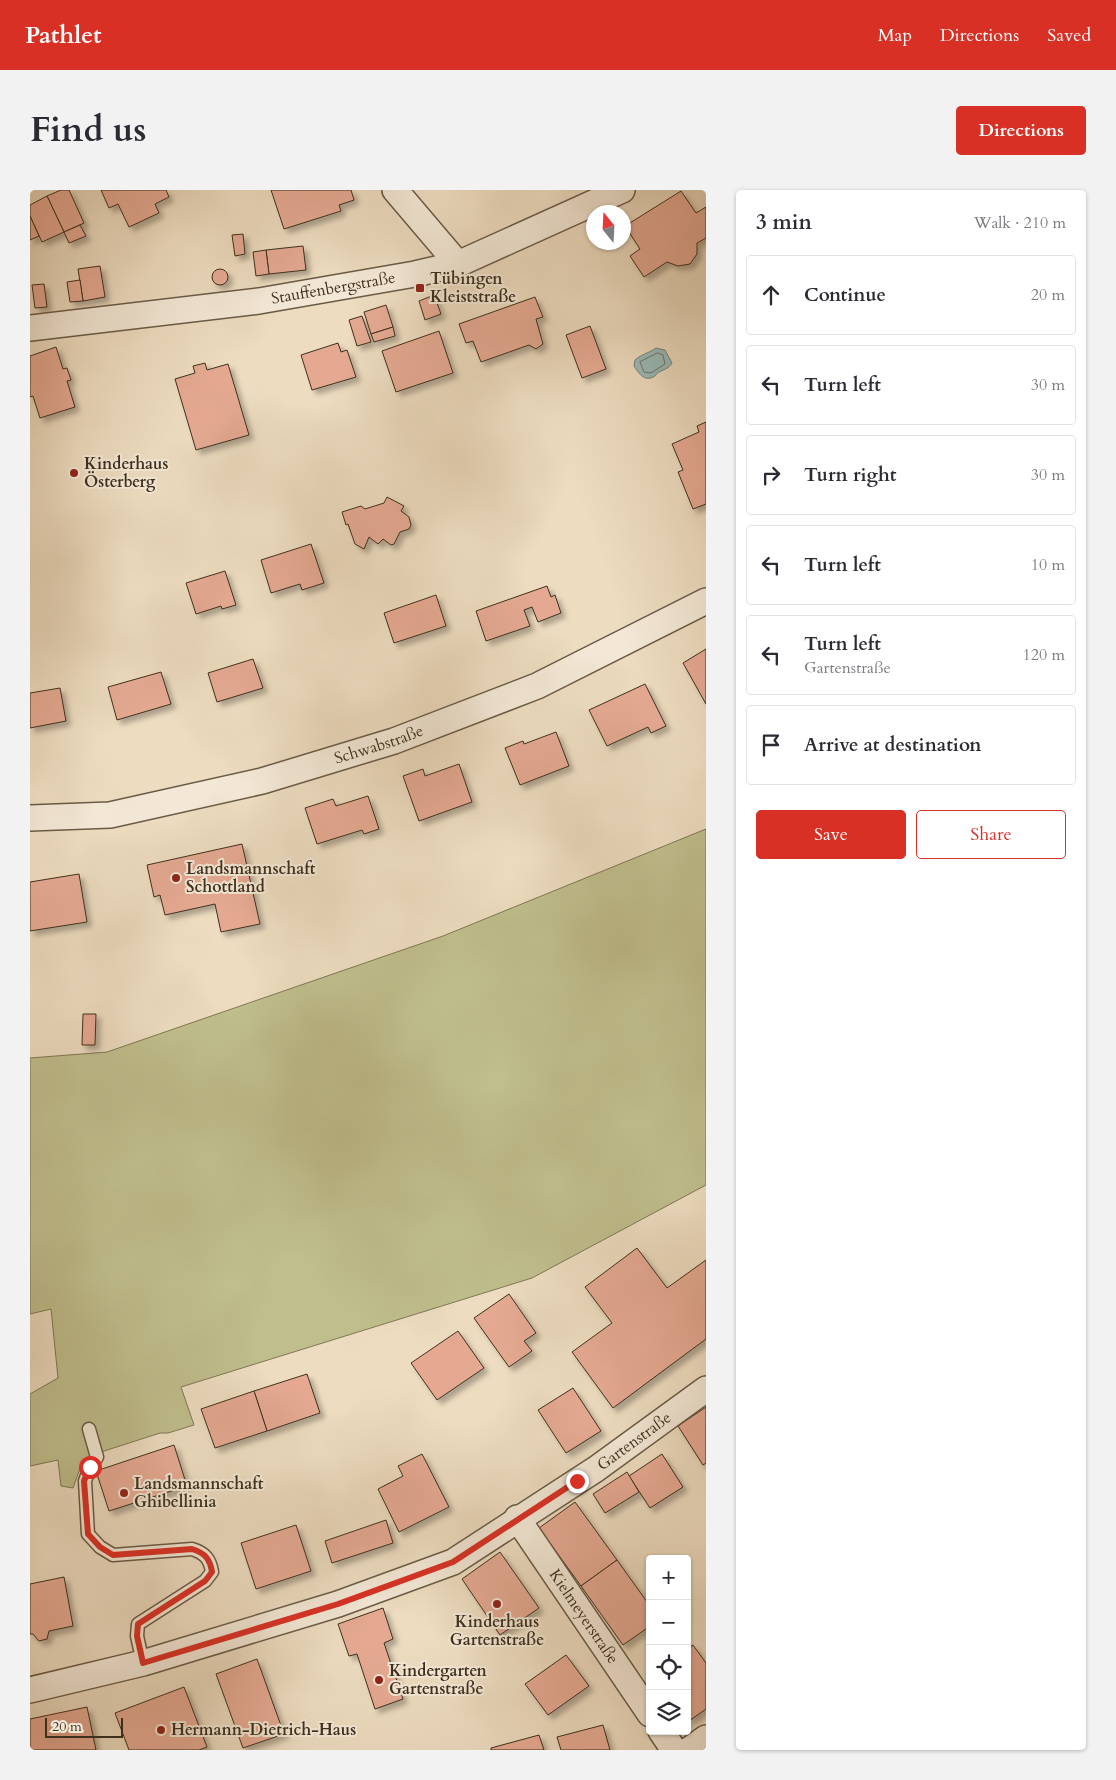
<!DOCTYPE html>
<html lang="en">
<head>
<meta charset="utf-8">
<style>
	body { margin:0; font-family:Cardo,serif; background:#f2f2f3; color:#2b2b33 }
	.controls { position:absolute; right:15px; bottom:15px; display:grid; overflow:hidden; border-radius:5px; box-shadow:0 1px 4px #0004 }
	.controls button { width:45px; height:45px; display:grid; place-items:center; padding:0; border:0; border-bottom:1px solid #e1e1e2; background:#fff; color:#2b2b33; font:25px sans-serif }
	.compass { position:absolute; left:556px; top:15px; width:45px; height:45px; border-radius:50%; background:#fff; box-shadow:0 1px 4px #0004; rotate:342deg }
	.scale { position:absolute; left:15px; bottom:12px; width:78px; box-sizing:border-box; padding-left:5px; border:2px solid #3e301d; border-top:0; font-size:14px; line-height:18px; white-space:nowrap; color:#3e301d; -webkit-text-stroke:4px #f3e8d6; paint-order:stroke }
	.stop { position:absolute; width:15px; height:15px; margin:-11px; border:4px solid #d93025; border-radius:50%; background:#fff }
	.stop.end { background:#d93025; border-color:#fff; box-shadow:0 1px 5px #0008 }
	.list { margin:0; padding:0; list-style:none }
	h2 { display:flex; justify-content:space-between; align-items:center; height:65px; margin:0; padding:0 20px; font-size:21px }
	h2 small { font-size:16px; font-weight:400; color:#7c7c81 }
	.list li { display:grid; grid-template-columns:32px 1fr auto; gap:15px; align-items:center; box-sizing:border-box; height:80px; margin:0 10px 10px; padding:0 10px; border:1px solid #e1e1e2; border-radius:5px }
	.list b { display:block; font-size:19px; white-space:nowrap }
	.list p { margin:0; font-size:16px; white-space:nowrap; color:#7c7c81 }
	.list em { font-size:16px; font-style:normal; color:#7c7c81 }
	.actions { display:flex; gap:10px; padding:15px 20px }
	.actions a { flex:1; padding:11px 0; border:1px solid #d93025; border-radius:5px; text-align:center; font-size:18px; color:#d93025 }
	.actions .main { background:#d93025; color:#fff }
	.icon { flex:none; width:28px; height:28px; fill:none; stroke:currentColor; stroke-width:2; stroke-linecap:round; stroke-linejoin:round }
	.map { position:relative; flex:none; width:676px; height:1560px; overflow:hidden; border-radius:5px }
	header { display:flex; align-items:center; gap:30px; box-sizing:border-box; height:70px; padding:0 25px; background:#d93025; color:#fff }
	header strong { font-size:24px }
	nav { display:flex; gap:28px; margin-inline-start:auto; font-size:18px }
	.intro { display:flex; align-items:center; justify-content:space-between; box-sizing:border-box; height:120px; padding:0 30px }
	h1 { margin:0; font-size:35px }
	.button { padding:12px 22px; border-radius:5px; background:#d93025; color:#fff; font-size:18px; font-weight:700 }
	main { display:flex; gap:30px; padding:0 30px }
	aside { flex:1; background:#fff; border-radius:5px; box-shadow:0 1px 4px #0004 }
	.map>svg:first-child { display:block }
	.green { fill:#c0be8d; stroke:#7f7755 }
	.water { fill:#9abab8; stroke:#75837a }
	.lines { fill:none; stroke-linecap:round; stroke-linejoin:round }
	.shore { stroke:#6c756a; stroke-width:1 }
	.building { fill:#e5a992; stroke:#3e301d; filter:url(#shadow) }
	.service-casing { stroke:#6a5b46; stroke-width:15 }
	.minor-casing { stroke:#6a5b46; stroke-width:28 }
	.service { stroke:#f3e8d6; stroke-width:12 }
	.minor { stroke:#f3e8d6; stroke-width:25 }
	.route { stroke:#d93025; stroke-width:6 }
	.poi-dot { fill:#8f2418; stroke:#f3e8d6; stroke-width:2 }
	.labels { text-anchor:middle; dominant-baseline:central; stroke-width:4; stroke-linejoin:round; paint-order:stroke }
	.poi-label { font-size:16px; font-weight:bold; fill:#3e301d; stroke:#f3e8d6; text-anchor:start }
	.street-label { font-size:16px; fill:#3e301d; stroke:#f3e8d6 }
</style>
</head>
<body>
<header>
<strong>Pathlet</strong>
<nav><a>Map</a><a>Directions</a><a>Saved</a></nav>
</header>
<div class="intro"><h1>Find us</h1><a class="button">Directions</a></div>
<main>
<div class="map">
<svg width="676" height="1560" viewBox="0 0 676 1560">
	<defs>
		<filter id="shadow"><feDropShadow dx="4.5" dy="4.5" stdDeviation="2.5" flood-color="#0004"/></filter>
	</defs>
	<rect width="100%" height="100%" fill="#eddcc0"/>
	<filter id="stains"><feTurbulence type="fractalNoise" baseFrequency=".004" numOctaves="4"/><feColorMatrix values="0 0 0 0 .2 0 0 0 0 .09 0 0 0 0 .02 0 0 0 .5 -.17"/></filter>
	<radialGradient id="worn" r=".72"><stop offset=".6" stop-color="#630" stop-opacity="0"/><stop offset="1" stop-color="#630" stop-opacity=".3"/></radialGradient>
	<!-- green -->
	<path class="green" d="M 676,639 L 676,995 L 502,1088 L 151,1197 L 164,1235 L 138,1243 L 130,1243 L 68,1263 L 52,1273 L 43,1298 L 31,1296 L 28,1270 L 0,1276 L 0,1204 L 28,1188 L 21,1119 L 0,1124 L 0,868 L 77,862 L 413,746 Z"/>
	<!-- water -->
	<path class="water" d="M 626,158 L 635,160 L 642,173 C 638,179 635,179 629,182 C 627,183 626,186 623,187 C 614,192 608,182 604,176 L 605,170 C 612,164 619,163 626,158 Z"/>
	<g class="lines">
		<!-- shore -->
		<path class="shore" d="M 628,163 L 633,165 L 635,174 L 621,183 L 614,182 L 610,172 Z"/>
	</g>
	<!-- building -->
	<g class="building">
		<path d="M 31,0 L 39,0 L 54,33 L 34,42 L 17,6 Z"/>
		<path d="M 71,0 L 136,0 L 139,7 L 125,14 L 129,23 L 99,37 L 88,14 L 79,18 Z"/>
		<path d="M 241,0 L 321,0 L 324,10 L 309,15 L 311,21 L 254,39 Z"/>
		<path d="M 651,1 L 666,23 L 676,17 L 676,48 L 667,53 L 667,64 L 660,74 L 648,76 L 637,72 L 614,87 L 600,66 L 610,59 L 595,36 Z"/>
		<path d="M 17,6 L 34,42 L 12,52 L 0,26 L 0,15 Z"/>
		<path d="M 0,26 L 9,46 L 0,50 Z"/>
		<path d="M 50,35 L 56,46 L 39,53 L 34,42 Z"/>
		<path d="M 213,44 L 215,64 L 205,66 L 202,45 Z"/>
		<path d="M 273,56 L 276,80 L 239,84 L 236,60 Z"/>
		<path d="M 236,60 L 239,84 L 226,86 L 223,62 Z"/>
		<path d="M 70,76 L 75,107 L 53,111 L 48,79 Z"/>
		<circle cx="190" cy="87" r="8"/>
		<path d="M 50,90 L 53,111 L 40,112 L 37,92 Z"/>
		<path d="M 14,94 L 17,117 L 5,118 L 2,95 Z"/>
		<path d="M 404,105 L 411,124 L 395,130 L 389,111 Z"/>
		<path d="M 505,107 L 513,127 L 506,129 L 513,154 L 506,159 L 499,155 L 451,172 L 443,151 L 436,153 L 429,134 Z"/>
		<path d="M 356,115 L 363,137 L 341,144 L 334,122 Z"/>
		<path d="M 332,126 L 341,152 L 327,156 L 319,130 Z"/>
		<path d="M 560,136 L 576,179 L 552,188 L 536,145 Z"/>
		<path d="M 363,137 L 365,146 L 344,152 L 341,144 Z"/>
		<path d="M 409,141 L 423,183 L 366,202 L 352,161 Z"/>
		<path d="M 308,153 L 311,162 L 317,160 L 326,187 L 282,200 L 271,165 Z"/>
		<path d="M 26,157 L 33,179 L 37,178 L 41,190 L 37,191 L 45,217 L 10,228 L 3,206 L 0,207 L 0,166 Z"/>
		<path d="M 175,173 L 177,180 L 198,174 L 219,245 L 166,260 L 145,189 L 165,183 L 163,176 Z"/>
		<path d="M 676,232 L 676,314 L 663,319 L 648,282 L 653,280 L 642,254 L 669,242 L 667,236 Z"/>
		<path d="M 357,307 L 374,316 L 371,321 L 379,327 L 381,335 L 379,339 L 370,342 L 364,354 L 361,355 L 353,349 L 348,354 L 339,347 L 334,359 L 325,354 L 318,334 L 316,335 L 312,322 L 331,316 L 335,319 L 354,313 Z"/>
		<path d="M 281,354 L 294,393 L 272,400 L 270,394 L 241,403 L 231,370 Z"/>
		<path d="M 195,381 L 206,415 L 192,419 L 191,416 L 166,424 L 156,393 Z"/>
		<path d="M 517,396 L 521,407 L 525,405 L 531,423 L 508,432 L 502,417 L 494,420 L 500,436 L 456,451 L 446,421 Z"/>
		<path d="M 406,405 L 416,436 L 364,453 L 354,423 Z"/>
		<path d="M 676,459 L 676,514 L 653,473 Z"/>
		<path d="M 223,469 L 233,498 L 187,512 L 178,483 Z"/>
		<path d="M 131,482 L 141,514 L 87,530 L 78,497 Z"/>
		<path d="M 615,494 L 636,536 L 621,543 L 618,537 L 577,556 L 559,520 Z"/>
		<path d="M 30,498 L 36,531 L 0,538 L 0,503 Z"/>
		<path d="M 526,542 L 539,576 L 490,595 L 475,558 L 493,551 L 494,554 Z"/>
		<path d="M 429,574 L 442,612 L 389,631 L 373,586 L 393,579 L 395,586 Z"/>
		<path d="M 338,606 L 349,639 L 334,644 L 332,640 L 287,654 L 275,618 L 303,609 L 306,616 Z"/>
		<path d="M 212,654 L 230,734 L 191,742 L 185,714 L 135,725 L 130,705 L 124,707 L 117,675 Z"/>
		<path d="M 49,684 L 57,732 L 0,741 L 0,692 Z"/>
		<path d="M 53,824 L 66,824 L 65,855 L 52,855 Z"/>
		<path d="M 607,1058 L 637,1098 L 676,1070 L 676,1149 L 583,1218 L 542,1162 L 582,1133 L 555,1097 Z"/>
		<path d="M 479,1104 L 506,1143 L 494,1151 L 502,1161 L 479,1177 L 444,1128 Z"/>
		<path d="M 428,1141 L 454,1178 L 407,1210 L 381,1173 Z"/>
		<path d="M 277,1184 L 290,1223 L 237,1241 L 224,1201 Z"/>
		<path d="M 543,1198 L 571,1241 L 536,1263 L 508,1220 Z"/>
		<path d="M 224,1201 L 237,1241 L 185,1258 L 171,1219 Z"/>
		<path d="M 676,1217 L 676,1273 L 673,1275 L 648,1236 Z"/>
		<path d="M 144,1255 L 157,1296 L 79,1321 L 66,1281 Z"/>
		<path d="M 392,1264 L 419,1317 L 369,1342 L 348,1299 L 373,1286 L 368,1276 Z"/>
		<path d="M 632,1264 L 653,1297 L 620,1318 L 599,1286 Z"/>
		<path d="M 597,1282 L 609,1302 L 575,1323 L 563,1304 Z"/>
		<path d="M 545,1312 L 587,1370 L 551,1396 L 509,1338 Z"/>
		<path d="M 356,1330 L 363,1353 L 302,1373 L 295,1351 Z"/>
		<path d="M 266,1335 L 281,1381 L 226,1399 L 211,1353 Z"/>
		<path d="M 470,1362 L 509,1418 L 470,1445 L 432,1389 Z"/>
		<path d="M 587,1370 L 620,1416 L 620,1436 L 593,1455 L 551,1396 Z"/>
		<path d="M 34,1387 L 43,1436 L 19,1441 L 17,1449 L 9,1451 L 3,1444 L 0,1444 L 0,1394 Z"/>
		<path d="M 353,1418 L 363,1449 L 354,1453 L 373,1509 L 345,1519 L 327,1464 L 319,1466 L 308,1434 Z"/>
		<path d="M 663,1455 L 676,1473 L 676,1519 L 659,1531 L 657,1528 L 657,1459 Z"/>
		<path d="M 536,1465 L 559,1496 L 518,1525 L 495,1494 Z"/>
		<path d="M 227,1469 L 254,1544 L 213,1558 L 186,1484 Z"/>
		<path d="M 154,1497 L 177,1557 L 169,1560 L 99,1560 L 85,1523 Z"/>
		<path d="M 57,1517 L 66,1560 L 0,1560 L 0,1529 Z"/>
		<path d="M 573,1535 L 580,1560 L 531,1560 L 527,1547 Z"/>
		<path d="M 509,1545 L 514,1560 L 461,1560 L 461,1558 Z"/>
	</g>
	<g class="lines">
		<defs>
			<path id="service" d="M 59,1239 L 67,1267 L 60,1277 L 55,1291 L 58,1344 L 70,1357 L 83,1365 L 162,1359 C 175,1363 180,1369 182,1382 L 175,1391 L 108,1434 L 107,1446 L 113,1473"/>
			<g id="minor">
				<path d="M 365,0 L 428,74"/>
				<path id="s1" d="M 0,138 L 229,111 L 385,84 L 428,74 L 592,0"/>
				<path id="s2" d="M 0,628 L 80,625 L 232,591 L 364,551 L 507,496 L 676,411"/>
				<path id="s3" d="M 487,1328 L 620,1524"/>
				<path id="s4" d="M 0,1500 L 113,1473 L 308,1414 L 423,1372 L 566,1279 L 676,1199"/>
				<path d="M 631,1541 L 644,1560"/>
				<path d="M 659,1560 L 676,1548"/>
			</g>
		</defs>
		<!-- service casing -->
		<use href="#service" class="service-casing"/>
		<!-- minor casing -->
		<use href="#minor" class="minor-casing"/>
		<!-- service -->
		<use href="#service" class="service"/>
		<!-- minor -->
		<use href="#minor" class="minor"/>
	</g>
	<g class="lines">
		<!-- route -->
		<path class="route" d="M 60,1277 L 54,1291 L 58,1344 L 70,1357 L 83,1365 L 162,1359 C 175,1363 180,1369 182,1382 L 175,1391 L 108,1434 L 107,1446 L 113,1473 L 308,1414 L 423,1372 L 547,1291"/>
	</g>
	<!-- markers -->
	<g class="poi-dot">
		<rect x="385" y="93" width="10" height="10" rx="2.5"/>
		<circle cx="44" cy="283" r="5"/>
		<circle cx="146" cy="688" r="5"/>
		<circle cx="94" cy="1303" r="5"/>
		<circle cx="467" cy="1414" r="5"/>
		<circle cx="349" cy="1490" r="5"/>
		<circle cx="131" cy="1540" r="5"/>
	</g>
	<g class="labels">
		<!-- poi labels -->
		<g class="poi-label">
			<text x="400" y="89">Tübingen<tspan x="400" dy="18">Kleiststraße</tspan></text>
			<text x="54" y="274">Kinderhaus<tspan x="54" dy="18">Österberg</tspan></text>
			<text x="156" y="679">Landsmannschaft<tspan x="156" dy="18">Schottland</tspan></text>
			<text x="104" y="1294">Landsmannschaft<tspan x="104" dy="18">Ghibellinia</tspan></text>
			<text x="467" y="1432" text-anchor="middle">Kinderhaus<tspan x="467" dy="18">Gartenstraße</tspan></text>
			<text x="359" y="1481">Kindergarten<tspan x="359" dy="18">Gartenstraße</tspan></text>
			<text x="141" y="1540">Hermann-Dietrich-Haus</text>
		</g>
		<!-- street labels -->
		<g class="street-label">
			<text stroke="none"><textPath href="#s1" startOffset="306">Stauffenbergstraße</textPath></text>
			<text stroke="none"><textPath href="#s2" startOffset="358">Schwabstraße</textPath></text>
			<text stroke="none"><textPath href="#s4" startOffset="660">Gartenstraße</textPath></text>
			<text stroke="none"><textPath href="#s3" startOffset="119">Kielmeyerstraße</textPath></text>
		</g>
	</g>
	<rect width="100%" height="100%" filter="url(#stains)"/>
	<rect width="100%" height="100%" fill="url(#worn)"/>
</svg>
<div class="controls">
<button>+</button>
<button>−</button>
<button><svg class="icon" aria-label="locate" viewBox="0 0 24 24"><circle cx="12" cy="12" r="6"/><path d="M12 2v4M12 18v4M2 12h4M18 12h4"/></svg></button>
<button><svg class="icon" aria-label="layers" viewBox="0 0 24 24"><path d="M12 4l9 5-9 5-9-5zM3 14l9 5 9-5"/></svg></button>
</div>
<svg class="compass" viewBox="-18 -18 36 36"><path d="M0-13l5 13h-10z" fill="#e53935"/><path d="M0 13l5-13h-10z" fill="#7c7c81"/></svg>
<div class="scale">20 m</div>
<div class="stop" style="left:60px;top:1277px"></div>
<div class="stop end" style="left:547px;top:1291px"></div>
</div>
<aside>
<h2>3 min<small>Walk · 210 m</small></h2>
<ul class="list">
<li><svg class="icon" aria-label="ahead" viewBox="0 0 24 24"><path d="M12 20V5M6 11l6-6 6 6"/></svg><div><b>Continue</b></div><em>20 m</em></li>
<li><svg class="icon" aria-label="left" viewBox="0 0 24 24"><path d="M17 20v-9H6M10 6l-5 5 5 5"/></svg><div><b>Turn left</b></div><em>30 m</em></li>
<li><svg class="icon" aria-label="right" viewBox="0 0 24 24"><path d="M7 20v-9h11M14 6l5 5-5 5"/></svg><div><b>Turn right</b></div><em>30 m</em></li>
<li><svg class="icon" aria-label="left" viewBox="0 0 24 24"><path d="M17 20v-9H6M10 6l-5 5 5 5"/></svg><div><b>Turn left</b></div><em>10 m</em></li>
<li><svg class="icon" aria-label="left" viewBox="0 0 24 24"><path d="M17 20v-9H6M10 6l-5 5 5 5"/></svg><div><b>Turn left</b><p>Gartenstraße</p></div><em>120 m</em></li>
<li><svg class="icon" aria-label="arrive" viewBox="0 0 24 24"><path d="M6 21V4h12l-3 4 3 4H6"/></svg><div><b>Arrive at destination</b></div></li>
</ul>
<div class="actions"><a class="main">Save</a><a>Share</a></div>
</aside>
</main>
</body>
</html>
